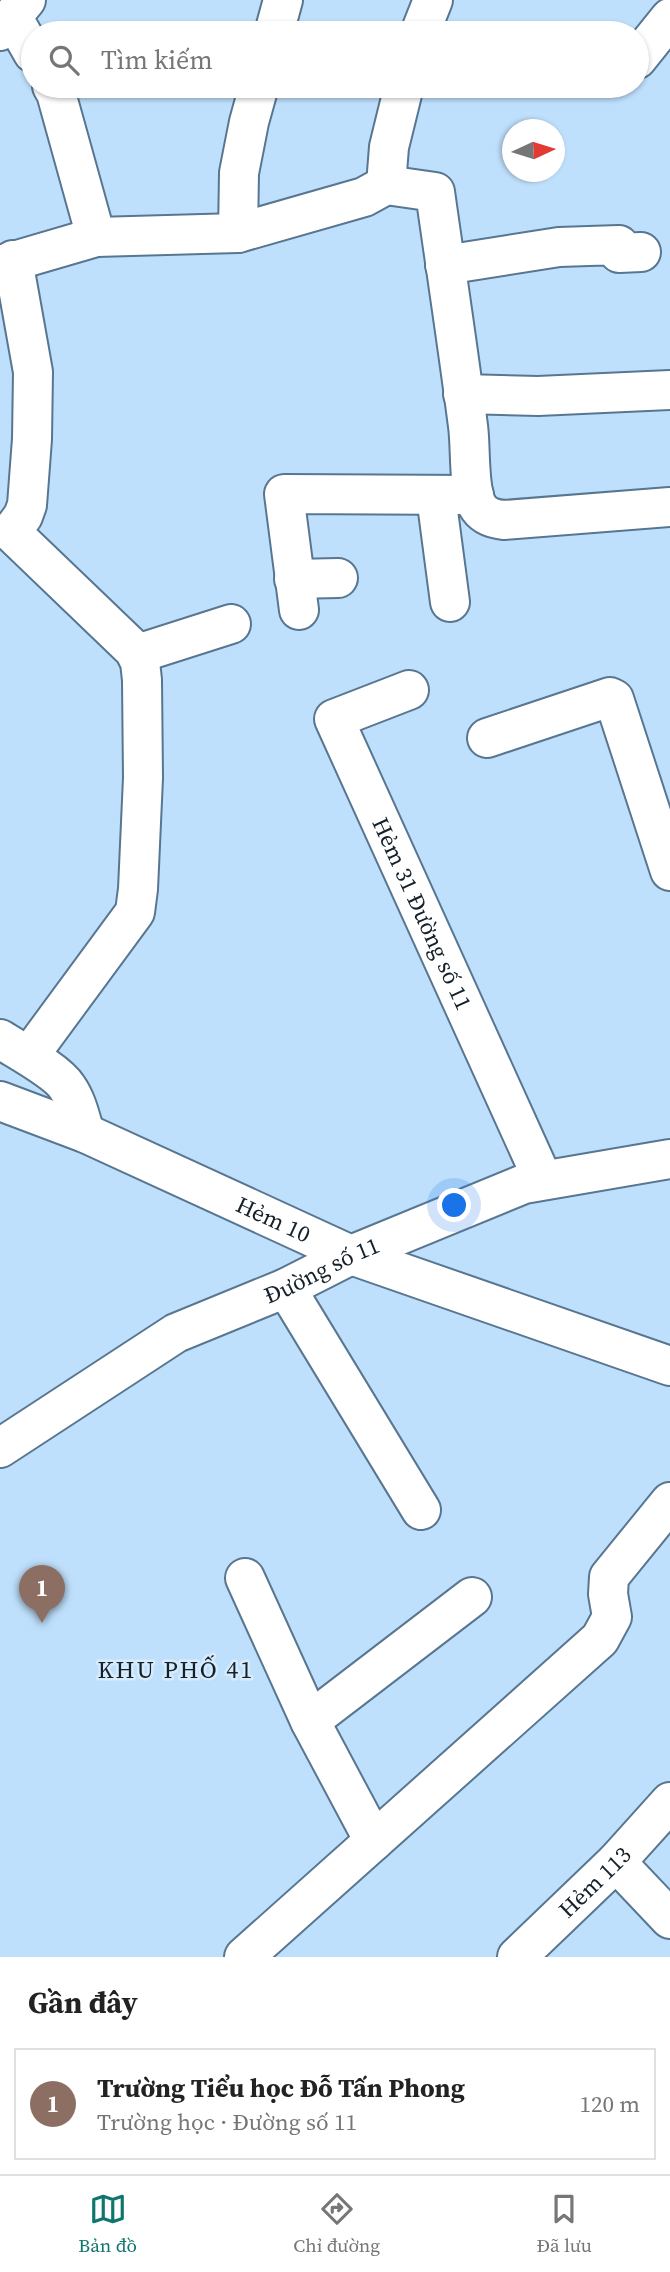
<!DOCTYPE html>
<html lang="vi">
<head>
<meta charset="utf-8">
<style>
	body { margin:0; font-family:"Source Serif 4",serif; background:#f2f2f2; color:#222 }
	.compass { position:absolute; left:502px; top:119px; width:63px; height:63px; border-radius:50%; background:#fff; box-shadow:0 2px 5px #0004; rotate:86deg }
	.you { position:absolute; left:455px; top:1206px; width:24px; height:24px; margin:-18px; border:5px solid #fff; border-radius:50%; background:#1a73e8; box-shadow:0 0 0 10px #1a73e833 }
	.badge { display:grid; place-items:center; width:46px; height:46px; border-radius:50%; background:#0f766e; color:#fff; font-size:23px; font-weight:700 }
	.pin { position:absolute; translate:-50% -58px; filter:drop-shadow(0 2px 4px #0008) }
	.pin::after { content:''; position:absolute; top:37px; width:24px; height:21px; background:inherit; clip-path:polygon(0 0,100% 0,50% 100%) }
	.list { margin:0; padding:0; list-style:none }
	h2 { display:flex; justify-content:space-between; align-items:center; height:91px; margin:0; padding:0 28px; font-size:30px }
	h2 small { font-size:23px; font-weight:400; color:#767676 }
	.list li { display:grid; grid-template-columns:46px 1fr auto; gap:21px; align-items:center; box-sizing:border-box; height:112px; margin:0 14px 14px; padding:0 14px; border:2px solid #e0e0e0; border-radius:0px }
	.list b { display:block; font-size:26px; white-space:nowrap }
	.list p { margin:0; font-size:23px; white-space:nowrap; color:#767676 }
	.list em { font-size:23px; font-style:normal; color:#767676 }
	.icon { flex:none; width:38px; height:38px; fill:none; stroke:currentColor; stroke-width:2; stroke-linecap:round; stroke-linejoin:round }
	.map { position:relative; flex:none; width:670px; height:1957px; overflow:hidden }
	.search { position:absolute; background:#fff; box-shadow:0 2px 5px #0004; left:21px; right:21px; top:21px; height:77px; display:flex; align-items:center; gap:18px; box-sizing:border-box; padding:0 24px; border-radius:38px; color:#767676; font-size:26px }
	.sheet { height:217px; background:#fff }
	nav { display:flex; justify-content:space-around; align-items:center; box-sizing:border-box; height:98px; border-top:2px solid #e0e0e0; background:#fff; font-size:19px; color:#767676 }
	nav a { display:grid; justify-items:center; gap:4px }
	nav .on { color:#0f766e }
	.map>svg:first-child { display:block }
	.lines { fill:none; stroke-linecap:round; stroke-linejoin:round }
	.minor-casing { stroke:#587690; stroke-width:42 }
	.minor { stroke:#fff; stroke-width:38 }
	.labels { text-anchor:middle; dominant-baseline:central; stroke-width:5; stroke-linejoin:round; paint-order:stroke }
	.street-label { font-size:23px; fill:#14202a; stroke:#d7ebfc }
	.neighbourhood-label { font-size:24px; letter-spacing:2px; fill:#14202a; stroke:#d7ebfc }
</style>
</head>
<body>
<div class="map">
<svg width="670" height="1957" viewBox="0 0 670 1957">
	<rect width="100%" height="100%" fill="#bfe0fc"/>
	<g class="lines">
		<defs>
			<g id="minor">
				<path d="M 13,18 L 33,53"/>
				<path d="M 0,31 L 26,0"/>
				<path d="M 274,33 L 283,0"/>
				<path d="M 420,33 L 433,0"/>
				<path d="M 637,59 L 670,18"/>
				<path d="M 52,86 L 56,93 L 96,237"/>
				<path d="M 386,185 L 389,147 L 404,86"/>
				<path d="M 238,233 L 239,173 L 249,122 L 259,86"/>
				<path d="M 13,260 L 33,372 L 32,439 L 27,505 L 23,516 L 11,532 L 134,650 L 140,662 L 142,680 L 143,778 L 138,889 L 135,912 L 29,1056"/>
				<path d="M 0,265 L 96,237 L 238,233 L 364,197 L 386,185 L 435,192 C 446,270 458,348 468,426 C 471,447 468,487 477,505 C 483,516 493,519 504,520 L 670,507"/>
				<path d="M 445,265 L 559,247 L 619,245 L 619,253 L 641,252"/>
				<path d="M 463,394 L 538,396 L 670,390"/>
				<path d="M 436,496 L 450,602"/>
				<path d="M 294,579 L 338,578"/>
				<path d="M 299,610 L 284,494 L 474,495"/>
				<path d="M 137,654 L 231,624"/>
				<path id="s1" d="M 409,690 L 334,719 L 543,1180"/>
				<path d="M 487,738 L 610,697 L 614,699 L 670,871"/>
				<path d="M 0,1039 C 17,1050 57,1071 67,1087 C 77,1101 80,1117 85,1133"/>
				<path id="s2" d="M 0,1101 L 85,1133 L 351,1255 L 670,1366"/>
				<path d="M 286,1288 L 421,1510"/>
				<path id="s3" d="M 0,1448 L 176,1333 L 286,1288 L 351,1255 L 524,1184 L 670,1159"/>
				<path d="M 245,1578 L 310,1721 L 374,1841"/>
				<path d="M 310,1721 L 472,1597"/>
				<path d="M 616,1862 L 670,1919"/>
				<path d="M 244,1957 L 600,1639 L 612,1617 L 608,1594 L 609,1577 L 670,1502"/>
				<path id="s4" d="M 517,1957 L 616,1862 L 670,1802"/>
			</g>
		</defs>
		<!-- minor casing -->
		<use href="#minor" class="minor-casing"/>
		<!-- minor -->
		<use href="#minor" class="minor"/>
	</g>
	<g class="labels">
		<!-- street labels -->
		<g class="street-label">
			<text stroke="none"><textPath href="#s1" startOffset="294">Hẻm 31 Đường số 11</textPath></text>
			<text stroke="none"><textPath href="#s2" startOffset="298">Hẻm 10</textPath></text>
			<text stroke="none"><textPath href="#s3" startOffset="369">Đường số 11</textPath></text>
			<text stroke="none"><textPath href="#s4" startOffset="108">Hẻm 113</textPath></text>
		</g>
		<!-- neighbourhood labels -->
		<g class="neighbourhood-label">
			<text x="176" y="1669">KHU PHỐ 41</text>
		</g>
	</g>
</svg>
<svg class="compass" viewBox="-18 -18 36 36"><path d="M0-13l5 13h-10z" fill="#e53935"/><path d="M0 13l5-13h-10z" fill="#767676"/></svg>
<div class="you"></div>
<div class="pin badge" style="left:42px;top:1623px;background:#8d6e63">1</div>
<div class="search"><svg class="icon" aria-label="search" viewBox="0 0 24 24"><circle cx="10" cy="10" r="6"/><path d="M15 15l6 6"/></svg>Tìm kiếm</div>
</div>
<section class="sheet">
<h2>Gần đây<small></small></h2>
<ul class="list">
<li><span class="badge" style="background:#8d6e63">1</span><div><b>Trường Tiểu học Đỗ Tấn Phong</b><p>Trường học · Đường số 11</p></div><em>120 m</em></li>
</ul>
</section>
<nav>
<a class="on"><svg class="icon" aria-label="map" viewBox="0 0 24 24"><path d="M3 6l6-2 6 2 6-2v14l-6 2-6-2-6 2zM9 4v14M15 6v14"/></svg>Bản đồ</a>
<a><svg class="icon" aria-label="directions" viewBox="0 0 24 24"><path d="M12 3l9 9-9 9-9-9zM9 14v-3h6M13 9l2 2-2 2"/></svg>Chỉ đường</a>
<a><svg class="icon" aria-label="saved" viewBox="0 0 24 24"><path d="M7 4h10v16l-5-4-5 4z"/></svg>Đã lưu</a>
</nav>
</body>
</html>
